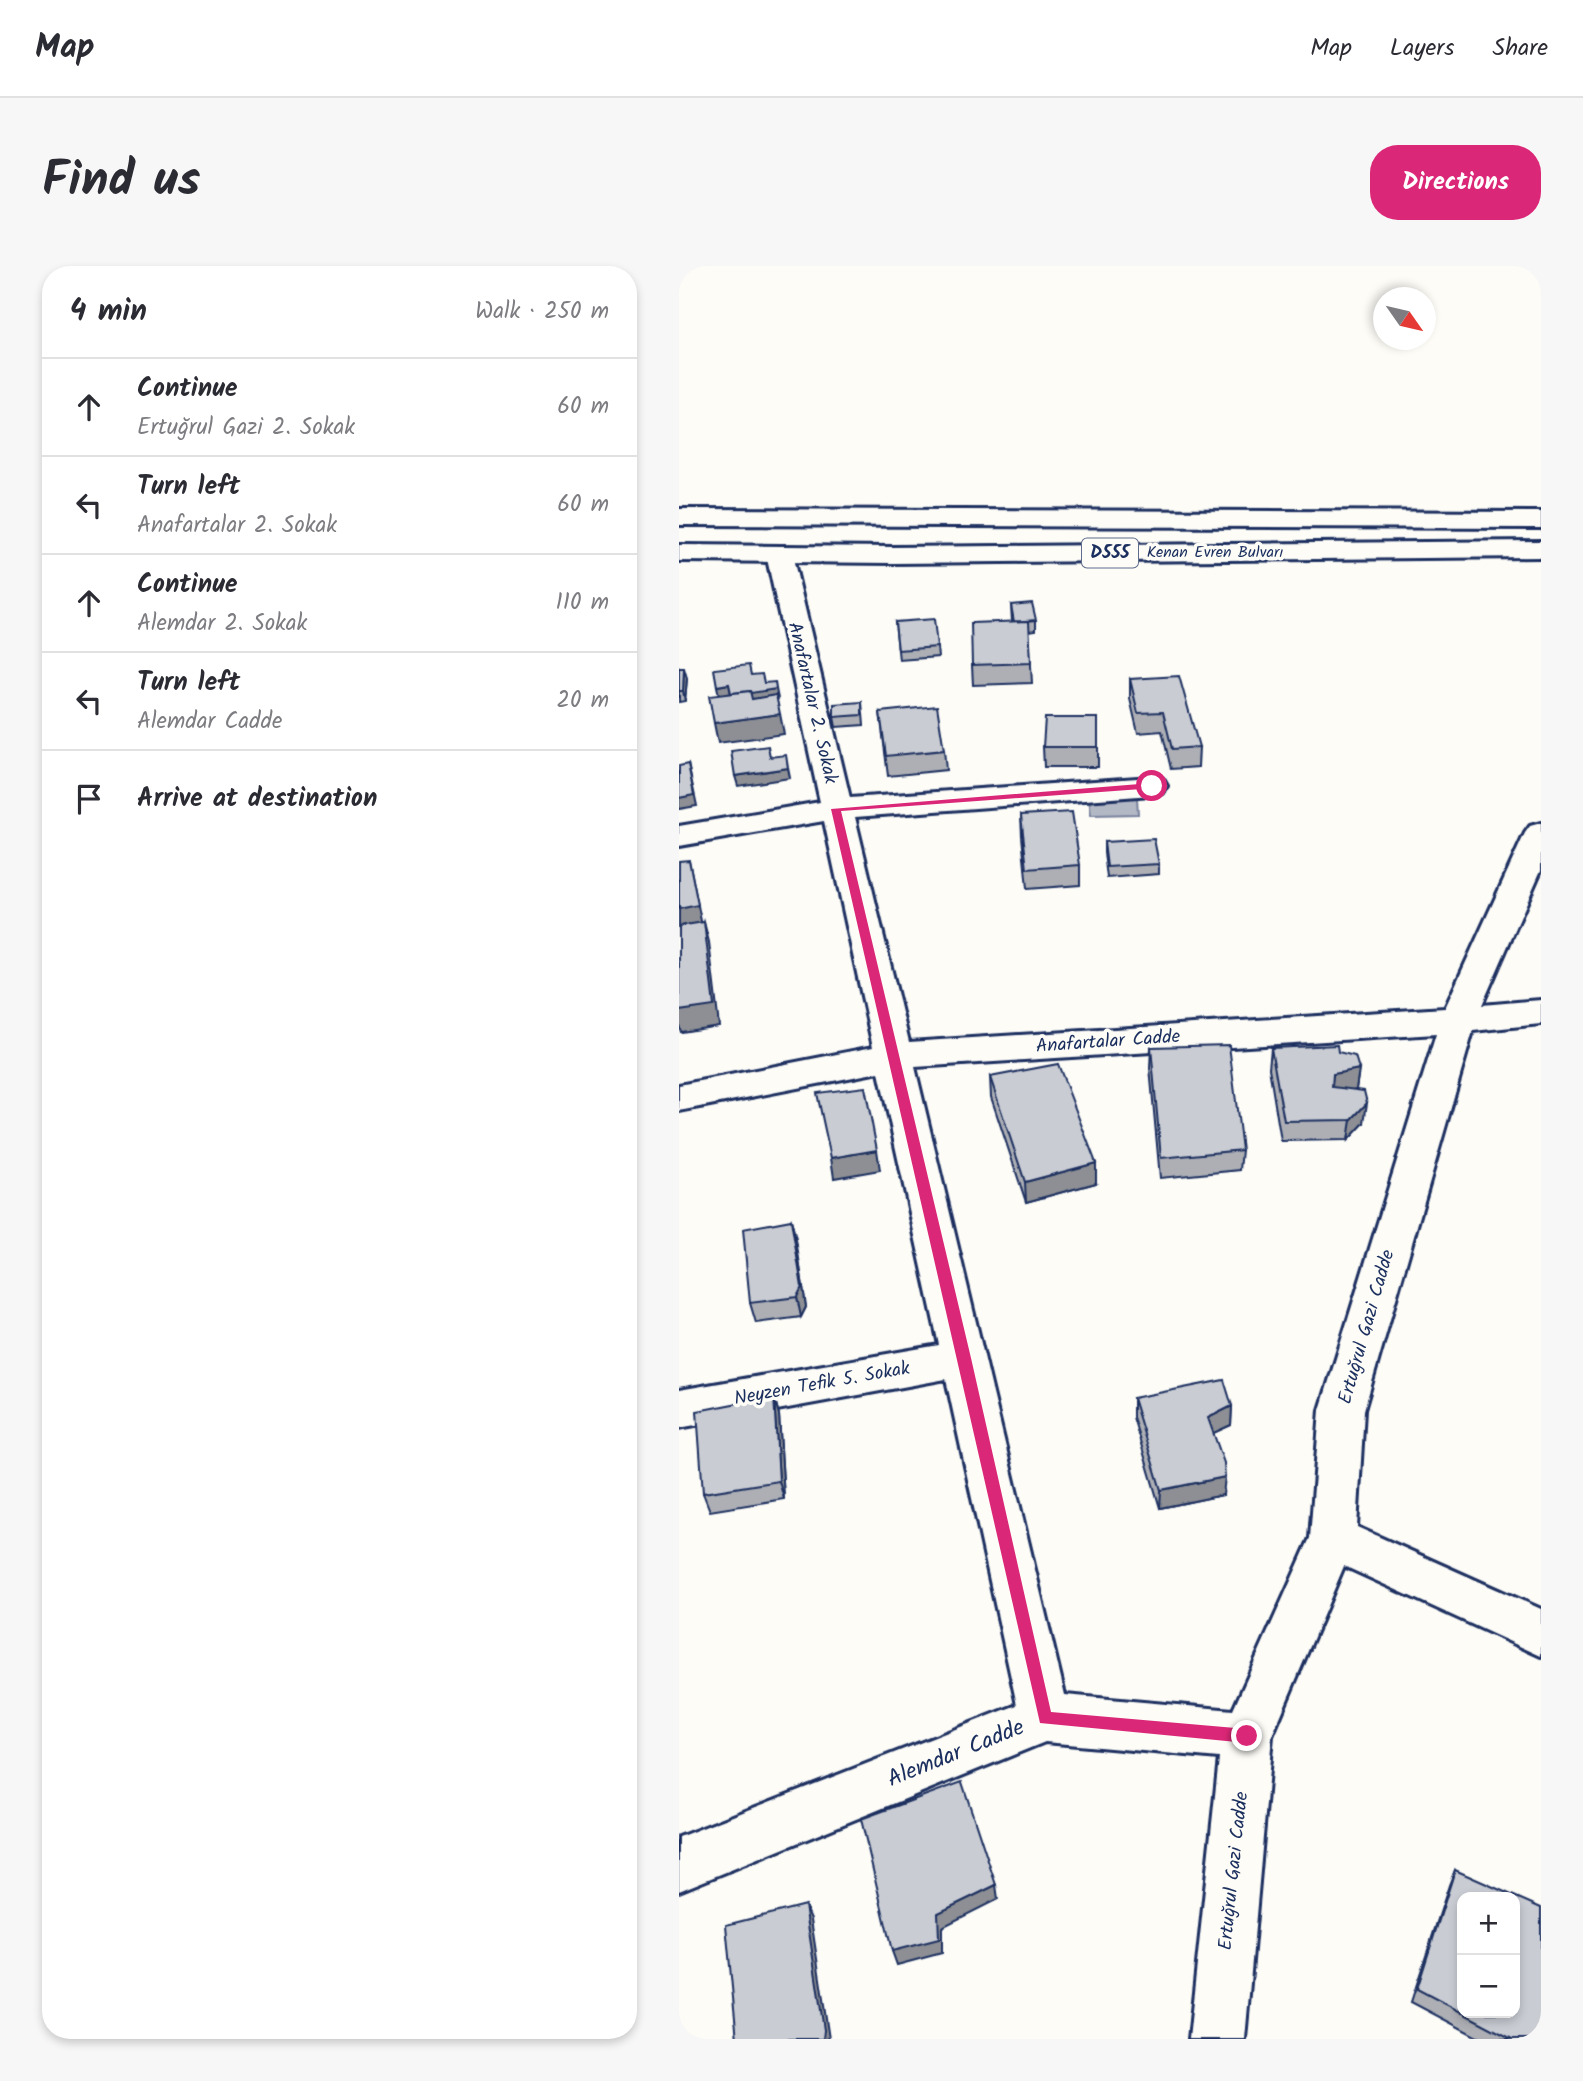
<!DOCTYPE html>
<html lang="en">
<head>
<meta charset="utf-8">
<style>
	body { margin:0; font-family:Kalam,sans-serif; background:#f7f7f7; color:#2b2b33 }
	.controls { position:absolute; right:21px; bottom:21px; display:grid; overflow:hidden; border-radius:14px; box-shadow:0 4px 10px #0003 }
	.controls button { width:63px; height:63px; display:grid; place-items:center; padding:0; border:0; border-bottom:2px solid #e1e1e2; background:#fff; color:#2b2b33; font:35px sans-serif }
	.compass { position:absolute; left:694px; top:21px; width:63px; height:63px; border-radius:50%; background:#fff; box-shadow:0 4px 10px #0003; rotate:124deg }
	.stop { position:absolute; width:21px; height:21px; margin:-16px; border:5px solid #db2777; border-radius:50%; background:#fff }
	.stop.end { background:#db2777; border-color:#fff; box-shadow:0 2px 7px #0008 }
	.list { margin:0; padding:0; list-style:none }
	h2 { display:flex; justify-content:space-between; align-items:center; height:91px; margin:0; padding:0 28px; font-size:30px }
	h2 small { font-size:23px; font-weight:400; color:#7c7c81 }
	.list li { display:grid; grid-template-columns:46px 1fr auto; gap:21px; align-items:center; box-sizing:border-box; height:98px; padding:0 28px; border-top:2px solid #e1e1e2 }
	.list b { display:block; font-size:26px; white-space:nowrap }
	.list p { margin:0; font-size:23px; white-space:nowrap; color:#7c7c81 }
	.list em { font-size:23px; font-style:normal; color:#7c7c81 }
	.icon { flex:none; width:38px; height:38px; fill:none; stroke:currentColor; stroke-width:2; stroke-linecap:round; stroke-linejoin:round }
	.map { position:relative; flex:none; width:862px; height:1773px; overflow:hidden; border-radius:28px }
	header { display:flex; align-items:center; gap:42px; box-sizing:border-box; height:98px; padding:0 35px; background:#fff; border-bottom:2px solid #e1e1e2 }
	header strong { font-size:33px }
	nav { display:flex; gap:38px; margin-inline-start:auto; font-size:24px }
	.intro { display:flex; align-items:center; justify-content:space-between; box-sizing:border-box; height:168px; padding:0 42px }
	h1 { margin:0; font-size:49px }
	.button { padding:18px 32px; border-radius:28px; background:#db2777; color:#fff; font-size:24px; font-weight:700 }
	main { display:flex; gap:42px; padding:0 42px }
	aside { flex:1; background:#fff; border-radius:28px; box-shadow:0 4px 10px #0003 }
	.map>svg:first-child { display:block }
	.water { fill:#b3b8c5; stroke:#76819c; stroke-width:2 }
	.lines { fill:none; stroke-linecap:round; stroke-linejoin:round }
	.street-casing { stroke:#1b2f5e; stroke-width:6 }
	.primary-casing { stroke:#1b2f5e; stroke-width:6 }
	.street { fill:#fdfcf7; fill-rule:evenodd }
	.primary { fill:#fdfcf7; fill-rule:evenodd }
	.wall { fill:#adafb5; stroke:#1b2f5e; stroke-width:2 }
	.shaded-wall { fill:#8d8f94; stroke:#1b2f5e; stroke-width:2 }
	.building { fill:#c9ccd3; stroke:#1b2f5e; stroke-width:2; fill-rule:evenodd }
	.route { fill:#db2777 }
	.labels { text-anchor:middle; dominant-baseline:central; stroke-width:7; stroke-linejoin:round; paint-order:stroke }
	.far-street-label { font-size:16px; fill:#1b2f5e; stroke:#fdfcf7 }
	.shield { fill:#fdfcf7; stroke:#5f6c8c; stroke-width:2 }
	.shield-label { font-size:18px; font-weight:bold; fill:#1b2f5e }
	.street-label { font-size:19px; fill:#1b2f5e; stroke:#fdfcf7 }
	.near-street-label { font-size:23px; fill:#1b2f5e; stroke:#fdfcf7 }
</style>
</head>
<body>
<header>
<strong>Map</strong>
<nav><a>Map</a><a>Layers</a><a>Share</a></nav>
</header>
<div class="intro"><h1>Find us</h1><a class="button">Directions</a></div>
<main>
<aside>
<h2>4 min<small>Walk · 250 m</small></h2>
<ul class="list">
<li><svg class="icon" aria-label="ahead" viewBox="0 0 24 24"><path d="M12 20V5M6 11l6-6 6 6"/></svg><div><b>Continue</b><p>Ertuğrul Gazi 2. Sokak</p></div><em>60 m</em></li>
<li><svg class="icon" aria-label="left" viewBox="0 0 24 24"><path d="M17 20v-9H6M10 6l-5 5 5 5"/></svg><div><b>Turn left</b><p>Anafartalar 2. Sokak</p></div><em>60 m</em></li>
<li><svg class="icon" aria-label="ahead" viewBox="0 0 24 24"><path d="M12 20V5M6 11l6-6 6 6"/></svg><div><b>Continue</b><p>Alemdar 2. Sokak</p></div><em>110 m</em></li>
<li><svg class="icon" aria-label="left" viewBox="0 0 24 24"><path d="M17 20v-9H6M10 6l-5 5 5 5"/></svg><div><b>Turn left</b><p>Alemdar Cadde</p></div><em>20 m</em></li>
<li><svg class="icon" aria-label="arrive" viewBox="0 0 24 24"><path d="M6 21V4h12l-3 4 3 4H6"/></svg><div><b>Arrive at destination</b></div></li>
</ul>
</aside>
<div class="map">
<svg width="862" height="1773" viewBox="0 0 862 1773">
	<rect width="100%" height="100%" fill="#fdfcf7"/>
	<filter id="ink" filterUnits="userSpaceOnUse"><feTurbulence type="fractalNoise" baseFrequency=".0143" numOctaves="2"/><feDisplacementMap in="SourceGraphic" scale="14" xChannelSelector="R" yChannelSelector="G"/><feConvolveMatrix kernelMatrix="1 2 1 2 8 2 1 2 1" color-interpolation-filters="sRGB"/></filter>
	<g filter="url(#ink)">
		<!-- water -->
		<path class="water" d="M 458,531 L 459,548 L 412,549 L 410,532 Z"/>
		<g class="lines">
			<defs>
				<path id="street" d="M 100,280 L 109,282 L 113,288 L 171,532 L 473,511 L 484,513 L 488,520 L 484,527 L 473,529 L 176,551 L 230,776 L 766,742 L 846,567 L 851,560 L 862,557 L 862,604 L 803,739 L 862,734 L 862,758 L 794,765 L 685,1144 L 678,1261 L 862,1343 L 862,1390 L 665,1300 L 593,1470 L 566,1773 L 510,1773 L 540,1492 L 366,1476 L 0,1625 L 0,1571 L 338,1439 L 267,1113 L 0,1162 L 0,1124 L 260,1079 L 200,806 L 0,845 L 0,819 L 194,781 L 145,555 L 0,580 L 0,560 L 141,536 L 87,288 L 91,282 ZM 757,768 L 641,1144 L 631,1272 L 554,1444 L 386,1429 L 236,801 Z"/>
				<g id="primary">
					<path d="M 0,243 L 862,246 L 862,262 L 0,259 Z"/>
					<path d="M 862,275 L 862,291 L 214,297 L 0,295 L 0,279 L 214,281 Z"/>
				</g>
			</defs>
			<!-- street casing -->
			<use href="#street" class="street-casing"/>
			<!-- primary casing -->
			<use href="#primary" class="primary-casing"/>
			<!-- street -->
			<use href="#street" class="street"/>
			<!-- primary -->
			<use href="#primary" class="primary"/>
		</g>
		<!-- wall -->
		<g class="wall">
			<path d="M 332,339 L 357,354 L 357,364 L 350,365 L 353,417 L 294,419 L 293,399 L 333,356 Z"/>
			<path d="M 216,356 L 258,381 L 259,391 L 220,394 Z"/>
			<path d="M 0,402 L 8,412 L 6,435 L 0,436 Z"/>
			<path d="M 451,413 L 520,481 L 519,501 L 492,503 L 483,465 L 459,467 L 451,433 Z"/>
			<path d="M 183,436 L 185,459 L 157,461 L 155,451 Z"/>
			<path d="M 201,446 L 265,484 L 267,504 L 209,510 Z"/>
			<path d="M 419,452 L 419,501 L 365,501 L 364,481 Z"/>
			<path d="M 342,549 L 401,599 L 401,619 L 348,623 L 343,570 Z"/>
			<path d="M 425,576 L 480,598 L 480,608 L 428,612 L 425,587 Z"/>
			<path d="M 472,781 L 563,884 L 561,904 L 481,912 L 471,802 Z"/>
			<path d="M 592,782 L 659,786 L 680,803 L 677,823 L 674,823 L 685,857 L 669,874 L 602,875 L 590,802 Z"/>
			<path d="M 311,811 L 417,917 L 347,936 L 312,831 Z"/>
			<path d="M 112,954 L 117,974 L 127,1041 L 122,1051 L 77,1057 L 71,1037 Z"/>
			<path d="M 95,1130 L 100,1149 L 105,1233 L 31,1245 L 24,1227 Z"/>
			<path d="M 454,1132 L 553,1140 L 552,1159 L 534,1167 L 544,1229 L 481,1242 L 454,1151 Z"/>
			<path d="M 776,1604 L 862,1773 L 802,1773 L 732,1736 L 770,1619 Z"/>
		</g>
		<!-- shaded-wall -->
		<g class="shaded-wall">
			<path d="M 5,402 L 8,412 L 6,435 L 4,425 Z"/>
			<path d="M 50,418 L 52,428 L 40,430 L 38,420 Z"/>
			<path d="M 97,423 L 99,433 L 54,440 L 52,429 Z"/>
			<path d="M 101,448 L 105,468 L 39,477 L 35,457 Z"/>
			<path d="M 9,498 L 18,540 L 0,543 L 0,532 Z"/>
			<path d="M 109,502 L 111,512 L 59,520 L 56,510 Z"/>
			<path d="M 10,594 L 23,660 L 0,664 L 0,643 Z"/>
			<path d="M 25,656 L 30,676 L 40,760 L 2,766 L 0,759 L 0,745 Z"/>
			<path d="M 680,803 L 677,823 L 651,829 L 654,808 Z"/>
			<path d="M 688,837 L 685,857 L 669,874 L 672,854 Z"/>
			<path d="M 198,884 L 201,904 L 155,912 L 152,892 Z"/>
			<path d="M 417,897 L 417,917 L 347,936 L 346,916 Z"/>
			<path d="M 112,954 L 117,974 L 127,1041 L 122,1051 L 118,1031 Z"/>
			<path d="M 95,1130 L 100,1149 L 105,1233 L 100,1215 Z"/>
			<path d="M 553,1140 L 552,1159 L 528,1170 L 529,1152 Z"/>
			<path d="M 546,1211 L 544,1229 L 481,1242 L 482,1224 Z"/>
			<path d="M 317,1619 L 319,1633 L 263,1661 L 263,1687 L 218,1699 L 213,1685 L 259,1647 Z"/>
			<path d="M 126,1639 L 132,1653 L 150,1773 L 144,1773 Z"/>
		</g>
		<!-- building -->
		<g class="building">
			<path d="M 353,337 L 357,354 L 335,356 L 332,339 Z"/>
			<path d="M 255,353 L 258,381 L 219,384 L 216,356 Z"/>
			<path d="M 350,355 L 352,397 L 293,399 L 292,357 Z"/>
			<path d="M 70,399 L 72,409 L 83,408 L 85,417 L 96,416 L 97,423 L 72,427 L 71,425 L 52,427 L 50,418 L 38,420 L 35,403 Z"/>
			<path d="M 0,402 L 5,402 L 4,425 L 0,425 Z"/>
			<path d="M 500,410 L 520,481 L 493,483 L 484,446 L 459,447 L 451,413 Z"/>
			<path d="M 71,425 L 73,433 L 97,429 L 101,448 L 35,457 L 30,430 Z"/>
			<path d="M 183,436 L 183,449 L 155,451 L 155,438 Z"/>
			<path d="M 258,440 L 265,484 L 207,490 L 201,446 Z"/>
			<path d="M 366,452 L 419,452 L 419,481 L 364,481 Z"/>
			<path d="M 89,480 L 91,491 L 107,489 L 109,502 L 56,510 L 52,485 Z"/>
			<path d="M 9,498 L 15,529 L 0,532 L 0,500 Z"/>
			<path d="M 393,546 L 401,599 L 348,603 L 342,549 Z"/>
			<path d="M 475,573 L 480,598 L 428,601 L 425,576 Z"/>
			<path d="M 10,594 L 19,639 L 0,643 L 0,595 Z"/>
			<path d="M 25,656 L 35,740 L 0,745 L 0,660 Z"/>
			<path d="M 550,779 L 563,884 L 482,892 L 472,781 Z"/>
			<path d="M 658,779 L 659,786 L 676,790 L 680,803 L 654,808 L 653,821 L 685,825 L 688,837 L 672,854 L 605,855 L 592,782 Z"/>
			<path d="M 379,798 L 417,897 L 346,916 L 311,811 Z"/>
			<path d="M 186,821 L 198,884 L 152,892 L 138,827 Z"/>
			<path d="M 112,954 L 123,1021 L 118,1031 L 71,1037 L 64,963 Z"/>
			<path d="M 545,1114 L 553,1140 L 529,1152 L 545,1197 L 546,1211 L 482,1224 L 454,1132 Z"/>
			<path d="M 95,1130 L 100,1215 L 24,1227 L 18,1145 Z"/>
			<path d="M 283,1516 L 317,1619 L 259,1647 L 260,1673 L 213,1685 L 182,1553 Z"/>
			<path d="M 776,1604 L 862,1642 L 862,1773 L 833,1773 L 738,1723 ZM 783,1631 L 836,1631 L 836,1747 L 783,1747 Z"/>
			<path d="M 126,1639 L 145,1764 L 144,1773 L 58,1773 L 47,1659 Z"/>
		</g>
	</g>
	<!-- route -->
	<path class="route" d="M 473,517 L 476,522 L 162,545 L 292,1092 L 372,1446 L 568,1463 L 575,1470 L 568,1477 L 361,1457 L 152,543 Z"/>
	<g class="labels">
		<!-- far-street labels -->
		<g class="far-street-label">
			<text x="536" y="286">Kenan Evren Bulvarı</text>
		</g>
		<!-- shield labels -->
		<rect class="shield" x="403" y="272.5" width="56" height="29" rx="5"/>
		<g class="shield-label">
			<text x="431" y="287">D555</text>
		</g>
		<!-- street labels -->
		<g class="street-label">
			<text transform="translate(133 437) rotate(77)">Anafartalar 2. Sokak</text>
			<text transform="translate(429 776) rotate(-4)">Anafartalar Cadde</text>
			<text transform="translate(688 1061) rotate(-74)">Ertuğrul Gazi Cadde</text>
			<text transform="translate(143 1118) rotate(-10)">Neyzen Tefik 5. Sokak</text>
			<text transform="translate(555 1605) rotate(-84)">Ertuğrul Gazi Cadde</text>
		</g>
		<!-- near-street labels -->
		<g class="near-street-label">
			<text transform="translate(277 1488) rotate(-22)">Alemdar Cadde</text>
		</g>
	</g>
</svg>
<div class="controls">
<button>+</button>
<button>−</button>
</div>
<svg class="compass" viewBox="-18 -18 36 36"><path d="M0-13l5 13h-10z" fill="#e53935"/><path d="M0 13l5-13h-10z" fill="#7c7c81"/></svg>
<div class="stop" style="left:473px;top:520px"></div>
<div class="stop end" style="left:568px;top:1470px"></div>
</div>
</main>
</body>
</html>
